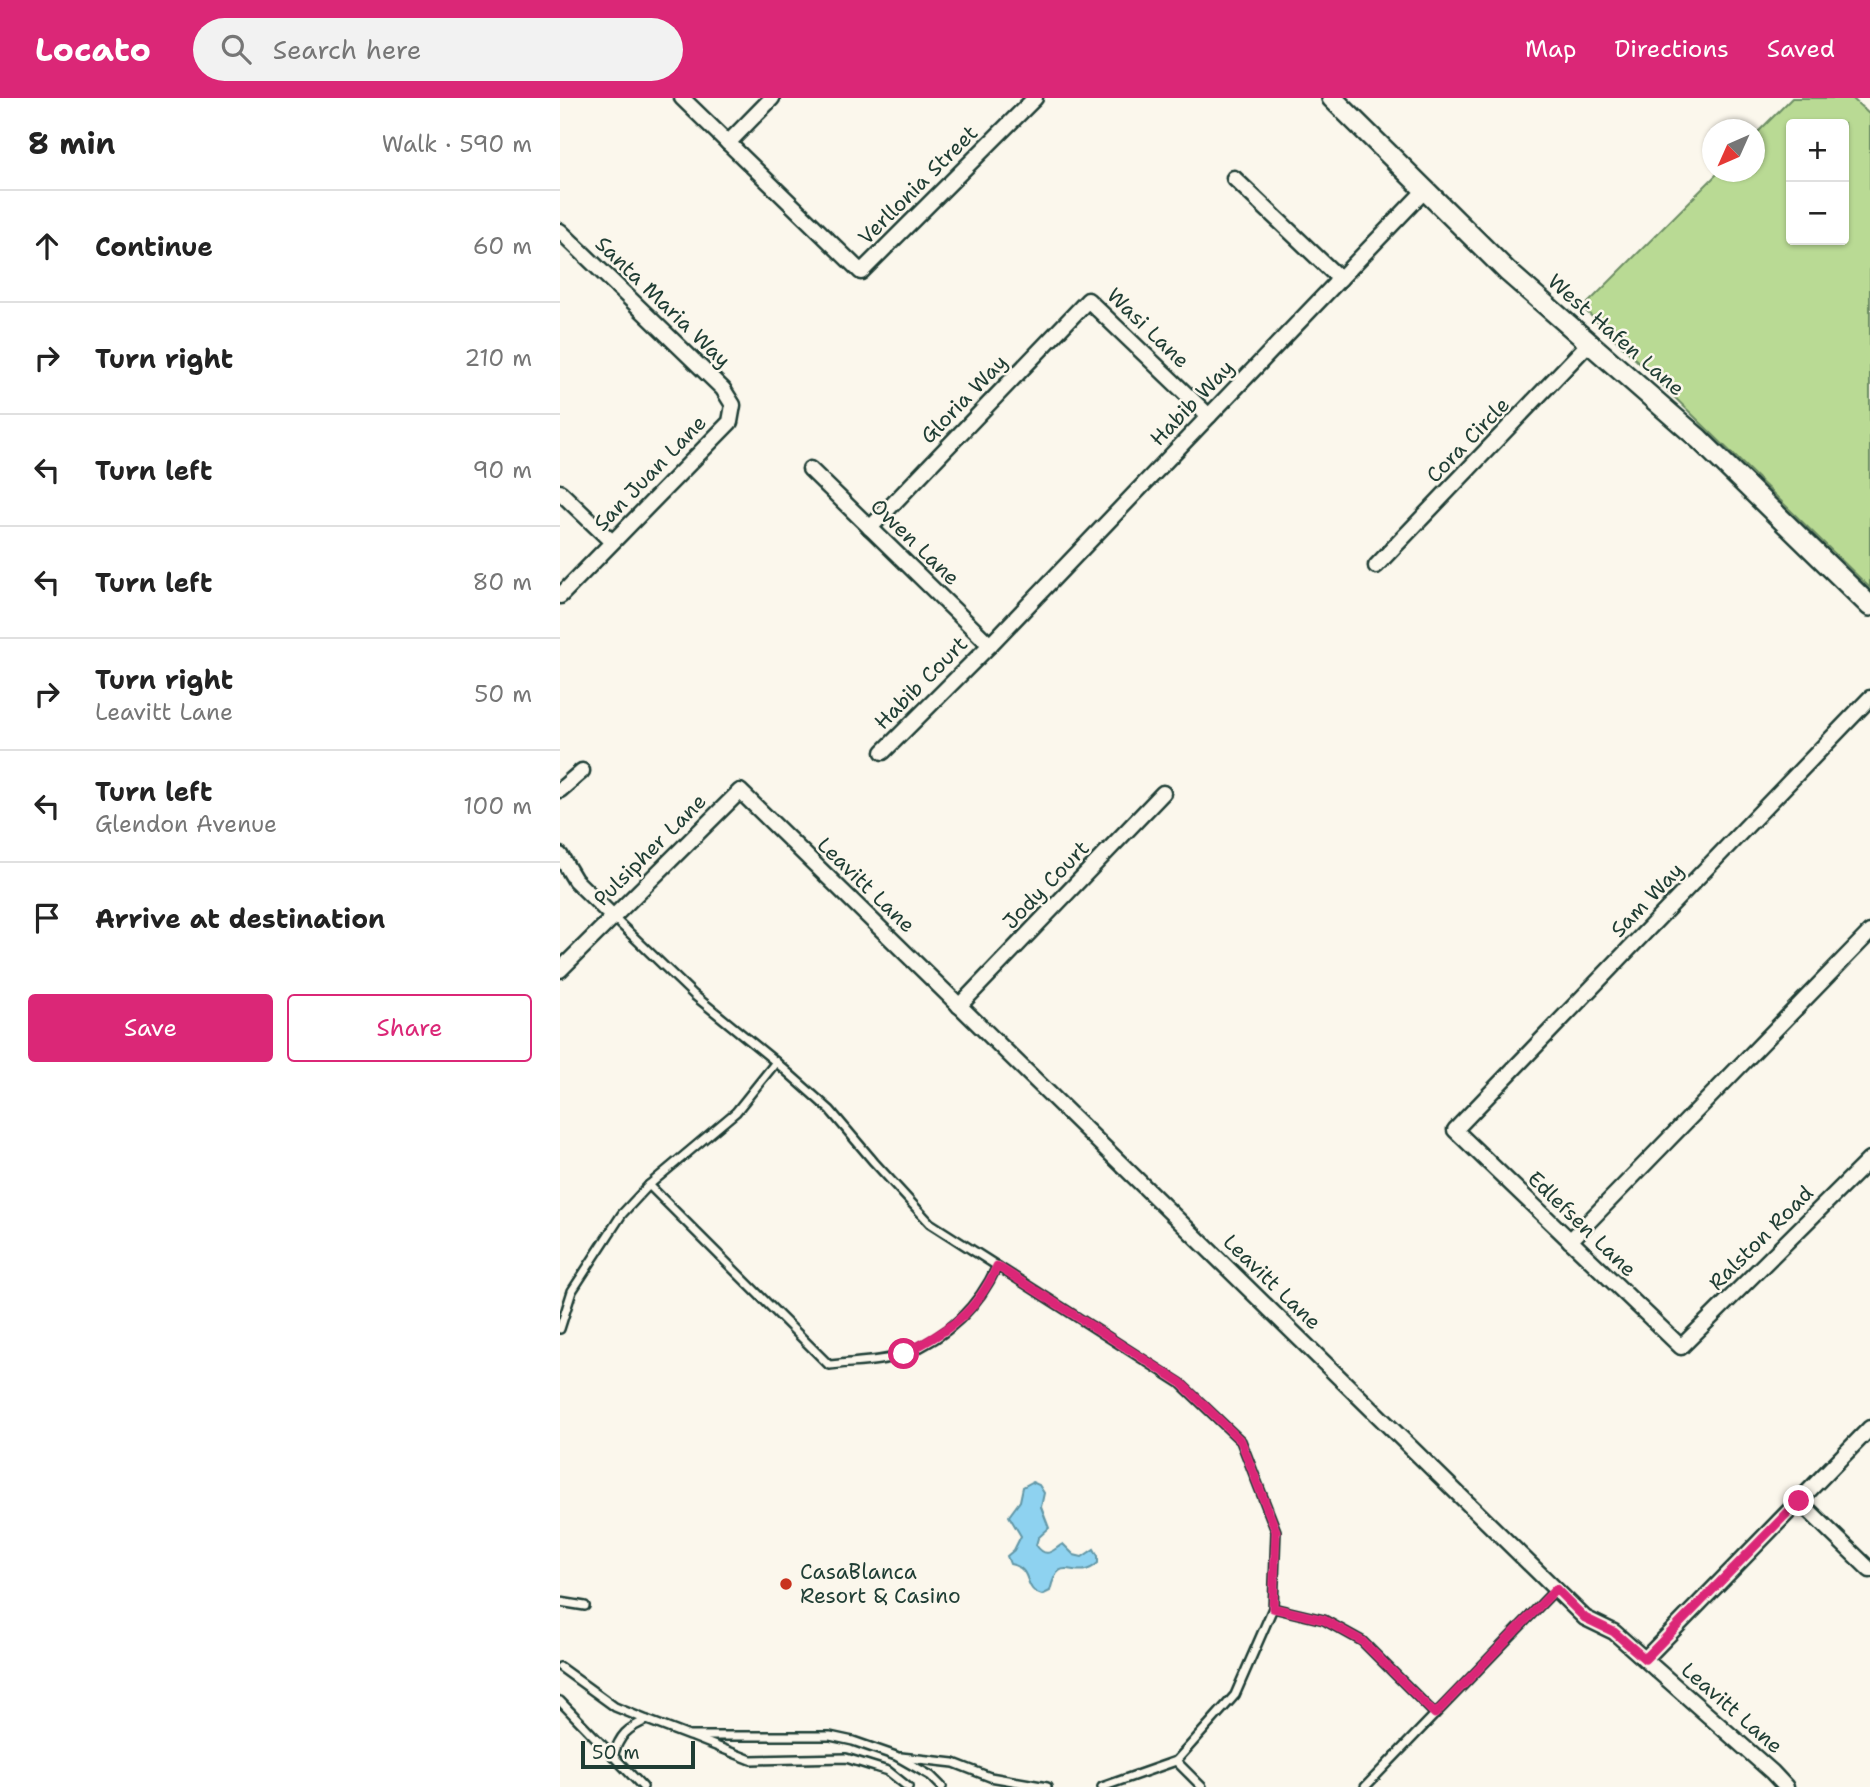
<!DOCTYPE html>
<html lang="en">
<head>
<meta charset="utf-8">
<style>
	body { margin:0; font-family:"Shantell Sans",sans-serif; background:#f2f2f2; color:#222 }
	.controls { position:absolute; right:21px; top:21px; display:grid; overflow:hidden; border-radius:7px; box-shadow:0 2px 5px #0004 }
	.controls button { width:63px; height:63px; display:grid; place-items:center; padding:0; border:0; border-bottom:2px solid #e0e0e0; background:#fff; color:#222; font:35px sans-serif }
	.compass { position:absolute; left:1142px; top:21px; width:63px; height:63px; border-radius:50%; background:#fff; box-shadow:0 2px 5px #0004; rotate:225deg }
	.scale { position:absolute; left:21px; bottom:18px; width:114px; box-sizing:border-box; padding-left:7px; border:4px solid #1f3d34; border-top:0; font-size:19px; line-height:24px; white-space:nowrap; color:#1f3d34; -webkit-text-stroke:5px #fbf7ec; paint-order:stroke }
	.stop { position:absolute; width:21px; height:21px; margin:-16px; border:5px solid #db2777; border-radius:50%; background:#fff }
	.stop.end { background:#db2777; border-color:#fff; box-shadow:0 2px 7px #0008 }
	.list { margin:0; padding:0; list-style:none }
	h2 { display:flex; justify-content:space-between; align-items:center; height:91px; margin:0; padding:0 28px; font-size:30px }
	h2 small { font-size:23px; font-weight:400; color:#767676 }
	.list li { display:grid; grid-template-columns:46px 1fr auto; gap:21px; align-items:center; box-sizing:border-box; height:112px; padding:0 28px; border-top:2px solid #e0e0e0 }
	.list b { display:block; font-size:26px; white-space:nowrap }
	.list p { margin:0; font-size:23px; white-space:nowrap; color:#767676 }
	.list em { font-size:23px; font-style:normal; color:#767676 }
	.actions { display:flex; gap:14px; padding:21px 28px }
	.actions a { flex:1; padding:16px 0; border:2px solid #db2777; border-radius:7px; text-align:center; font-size:24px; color:#db2777 }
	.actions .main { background:#db2777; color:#fff }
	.icon { flex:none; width:38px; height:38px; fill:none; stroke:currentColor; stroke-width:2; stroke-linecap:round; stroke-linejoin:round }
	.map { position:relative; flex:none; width:1310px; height:1689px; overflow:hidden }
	header { display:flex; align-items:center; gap:42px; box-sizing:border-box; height:98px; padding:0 35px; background:#db2777; color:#fff }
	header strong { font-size:33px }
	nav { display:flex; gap:38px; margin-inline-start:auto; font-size:24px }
	.search { width:490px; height:63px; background:#f2f2f2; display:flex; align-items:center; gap:18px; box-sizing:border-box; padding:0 24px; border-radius:38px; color:#767676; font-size:26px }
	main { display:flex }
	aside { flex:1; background:#fff }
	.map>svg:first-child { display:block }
	.green { fill:#b9da94; stroke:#6c8c64; stroke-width:2; fill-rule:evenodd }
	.water { fill:#8ed2f0; stroke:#6296a5; stroke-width:2 }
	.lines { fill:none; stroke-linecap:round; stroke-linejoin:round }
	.lane-casing { stroke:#1f3d34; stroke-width:12 }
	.street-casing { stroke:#1f3d34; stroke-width:19 }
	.secondary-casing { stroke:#1f3d34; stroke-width:24 }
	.lane { stroke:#fbf7ec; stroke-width:7 }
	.street { stroke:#fbf7ec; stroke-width:14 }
	.secondary { stroke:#fbf7ec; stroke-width:19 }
	.route { stroke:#db2777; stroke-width:9 }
	.poi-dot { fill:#c8321e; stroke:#fbf7ec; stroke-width:2.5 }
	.labels { text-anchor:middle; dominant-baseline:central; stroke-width:5; stroke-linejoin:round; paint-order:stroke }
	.street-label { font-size:21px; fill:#1f3d34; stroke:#fbf7ec }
	.poi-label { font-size:21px; fill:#1f3d34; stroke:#fbf7ec; text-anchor:start }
</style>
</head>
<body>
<header>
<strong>Locato</strong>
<div class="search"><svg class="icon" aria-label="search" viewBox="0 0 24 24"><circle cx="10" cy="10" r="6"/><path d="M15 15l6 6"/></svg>Search here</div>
<nav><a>Map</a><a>Directions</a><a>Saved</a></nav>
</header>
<main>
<aside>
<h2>8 min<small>Walk · 590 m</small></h2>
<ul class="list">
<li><svg class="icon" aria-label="ahead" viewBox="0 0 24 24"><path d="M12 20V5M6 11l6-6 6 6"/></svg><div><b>Continue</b></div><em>60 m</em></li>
<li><svg class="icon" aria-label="right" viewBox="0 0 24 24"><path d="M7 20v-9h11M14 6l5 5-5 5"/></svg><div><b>Turn right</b></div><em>210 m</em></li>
<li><svg class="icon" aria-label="left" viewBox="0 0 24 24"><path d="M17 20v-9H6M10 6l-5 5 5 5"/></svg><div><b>Turn left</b></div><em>90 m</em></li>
<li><svg class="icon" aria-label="left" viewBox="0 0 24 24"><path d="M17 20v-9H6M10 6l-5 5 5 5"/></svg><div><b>Turn left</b></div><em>80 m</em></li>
<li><svg class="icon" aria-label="right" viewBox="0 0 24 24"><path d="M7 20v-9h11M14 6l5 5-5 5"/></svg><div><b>Turn right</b><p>Leavitt Lane</p></div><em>50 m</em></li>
<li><svg class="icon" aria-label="left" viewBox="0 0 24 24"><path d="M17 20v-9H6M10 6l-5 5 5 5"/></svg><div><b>Turn left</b><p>Glendon Avenue</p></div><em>100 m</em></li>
<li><svg class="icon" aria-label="arrive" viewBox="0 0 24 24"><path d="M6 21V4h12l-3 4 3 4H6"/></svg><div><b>Arrive at destination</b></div></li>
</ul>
<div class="actions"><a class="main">Save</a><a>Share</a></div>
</aside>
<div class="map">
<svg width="1310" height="1689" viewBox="0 0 1310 1689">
	<rect width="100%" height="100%" fill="#fbf7ec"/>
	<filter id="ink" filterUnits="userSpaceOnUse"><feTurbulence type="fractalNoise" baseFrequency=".0143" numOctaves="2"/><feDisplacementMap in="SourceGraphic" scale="14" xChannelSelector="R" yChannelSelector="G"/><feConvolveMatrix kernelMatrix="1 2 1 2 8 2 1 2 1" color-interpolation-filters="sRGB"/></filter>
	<g filter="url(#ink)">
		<!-- green -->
		<path class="green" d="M 1232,0 L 1292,0 L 1310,17 L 1310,490 L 1023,210 L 1159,74 L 1195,74 L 1195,37 ZM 1231,26 L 1284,26 L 1284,142 L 1231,142 Z"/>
		<!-- water -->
		<path class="water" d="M 472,1384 L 479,1387 L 484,1395 L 481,1409 L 489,1430 L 478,1440 L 476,1447 C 487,1462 492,1452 503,1446 L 514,1457 L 522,1459 L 534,1451 L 538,1458 L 538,1465 C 514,1487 500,1450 490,1493 L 482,1497 C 461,1491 475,1471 450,1466 L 447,1458 L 454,1452 L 461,1438 L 449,1418 L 460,1403 L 463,1389 Z"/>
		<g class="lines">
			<defs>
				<g id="lane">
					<path d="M 53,819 L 134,897 L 216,964 L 270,1012 L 314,1064 L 370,1125 L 620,1285 L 681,1343 L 716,1433 L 713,1510 L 675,1597 L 616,1663 L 542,1689"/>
					<path d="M 89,1087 L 269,1267 C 293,1264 323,1264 345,1256 C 387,1240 419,1208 437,1168"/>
					<path d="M 0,1231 L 12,1193 L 62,1116 L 89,1087 L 176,1014 L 216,964"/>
					<path d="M 0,1504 L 25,1508"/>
					<path d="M 713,1510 L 764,1522 L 802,1543 L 875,1616"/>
					<path d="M 0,1569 L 55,1609 L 87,1622"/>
					<path d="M 0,1603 L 83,1689"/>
					<path d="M 133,1639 L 191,1662 L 286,1660 L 328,1673 L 348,1689"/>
					<path d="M 53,1658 C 60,1637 67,1630 87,1622 L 129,1638 L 270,1638 L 293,1643 L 336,1658 L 371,1678 L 382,1689"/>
					<path d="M 341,1659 L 394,1665 L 430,1679 L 487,1689"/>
					<path d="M 616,1663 L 642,1689"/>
					<path d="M 805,1689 L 996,1491"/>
				</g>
				<g id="street">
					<path d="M 122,0 L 301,174 L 475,0"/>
					<path d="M 168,45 L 212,0"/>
					<path d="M 674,80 L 780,181"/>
					<path d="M 0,133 L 163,291 L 173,307 L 170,324 L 0,498"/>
					<path d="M 250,371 L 430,547"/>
					<path d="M 0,394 L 52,444"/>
					<path d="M 310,430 L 528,202 L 649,318"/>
					<path d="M 816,468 L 1030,244"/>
					<path d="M 1310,600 L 895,1032 L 1121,1249 L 1310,1061"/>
					<path d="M 323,654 L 430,547 L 865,92"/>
					<path d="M 0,692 L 22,673"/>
					<path d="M 0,757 L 15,782 L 53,819"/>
					<path d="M 0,872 L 180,693 L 1025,1520 L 1054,1534 L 1212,1674 L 1226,1689"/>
					<path d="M 399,908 L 603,695"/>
					<path d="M 1010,1143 L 1310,834"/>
					<path d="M 1239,1403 L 1310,1472"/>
					<path d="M 1085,1561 L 1310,1330"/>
				</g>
				<path id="secondary" d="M 772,0 L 947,173 L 1139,341 L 1310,508"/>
			</defs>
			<!-- lane casing -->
			<use href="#lane" class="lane-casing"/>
			<!-- street casing -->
			<use href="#street" class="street-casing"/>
			<!-- secondary casing -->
			<use href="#secondary" class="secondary-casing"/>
			<!-- lane -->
			<use href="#lane" class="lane"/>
			<!-- street -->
			<use href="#street" class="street"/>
			<!-- secondary -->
			<use href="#secondary" class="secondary"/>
		</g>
	</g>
	<g class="lines" filter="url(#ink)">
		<!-- route -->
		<path class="route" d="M 344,1256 C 389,1232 416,1216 437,1168 L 620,1284 L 681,1343 L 716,1433 L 713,1510 L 764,1522 L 802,1543 L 875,1616 L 996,1491 L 1025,1520 L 1054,1534 L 1085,1561 L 1239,1403"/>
	</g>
	<!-- markers -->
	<circle class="poi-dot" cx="226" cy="1486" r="7"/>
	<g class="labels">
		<!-- street labels -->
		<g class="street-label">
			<text transform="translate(358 87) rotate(-45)">Verllonia Street</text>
			<text transform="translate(103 204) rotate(44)">Santa Maria Way</text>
			<text transform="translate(588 230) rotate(44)">Wasi Lane</text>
			<text transform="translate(1056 237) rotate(41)">West Hafen Lane</text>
			<text transform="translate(404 301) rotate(-46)">Gloria Way</text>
			<text transform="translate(632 305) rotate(-46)">Habib Way</text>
			<text transform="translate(908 342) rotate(-46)">Cora Circle</text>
			<text transform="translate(90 375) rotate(-46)">San Juan Lane</text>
			<text transform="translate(355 444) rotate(44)">Owen Lane</text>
			<text transform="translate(361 585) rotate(-45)">Habib Court</text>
			<text transform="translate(90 752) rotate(-45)">Pulsipher Lane</text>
			<text transform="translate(306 787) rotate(44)">Leavitt Lane</text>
			<text transform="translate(486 787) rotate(-46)">Jody Court</text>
			<text transform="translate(1087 802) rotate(-46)">Sam Way</text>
			<text transform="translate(1022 1126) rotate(44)">Edlefsen Lane</text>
			<text transform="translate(1201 1140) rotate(-45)">Ralston Road</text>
			<text transform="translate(712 1184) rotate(44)">Leavitt Lane</text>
			<text transform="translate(1172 1610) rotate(41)">Leavitt Lane</text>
		</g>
		<!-- poi labels -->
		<g class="poi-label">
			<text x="240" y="1474">CasaBlanca<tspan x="240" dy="24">Resort &amp; Casino</tspan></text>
		</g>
	</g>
</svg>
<div class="controls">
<button>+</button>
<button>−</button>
</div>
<svg class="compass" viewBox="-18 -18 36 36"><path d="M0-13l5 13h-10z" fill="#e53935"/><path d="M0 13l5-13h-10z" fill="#767676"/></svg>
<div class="scale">50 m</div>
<div class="stop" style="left:344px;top:1256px"></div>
<div class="stop end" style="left:1239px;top:1403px"></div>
</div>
</main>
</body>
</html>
